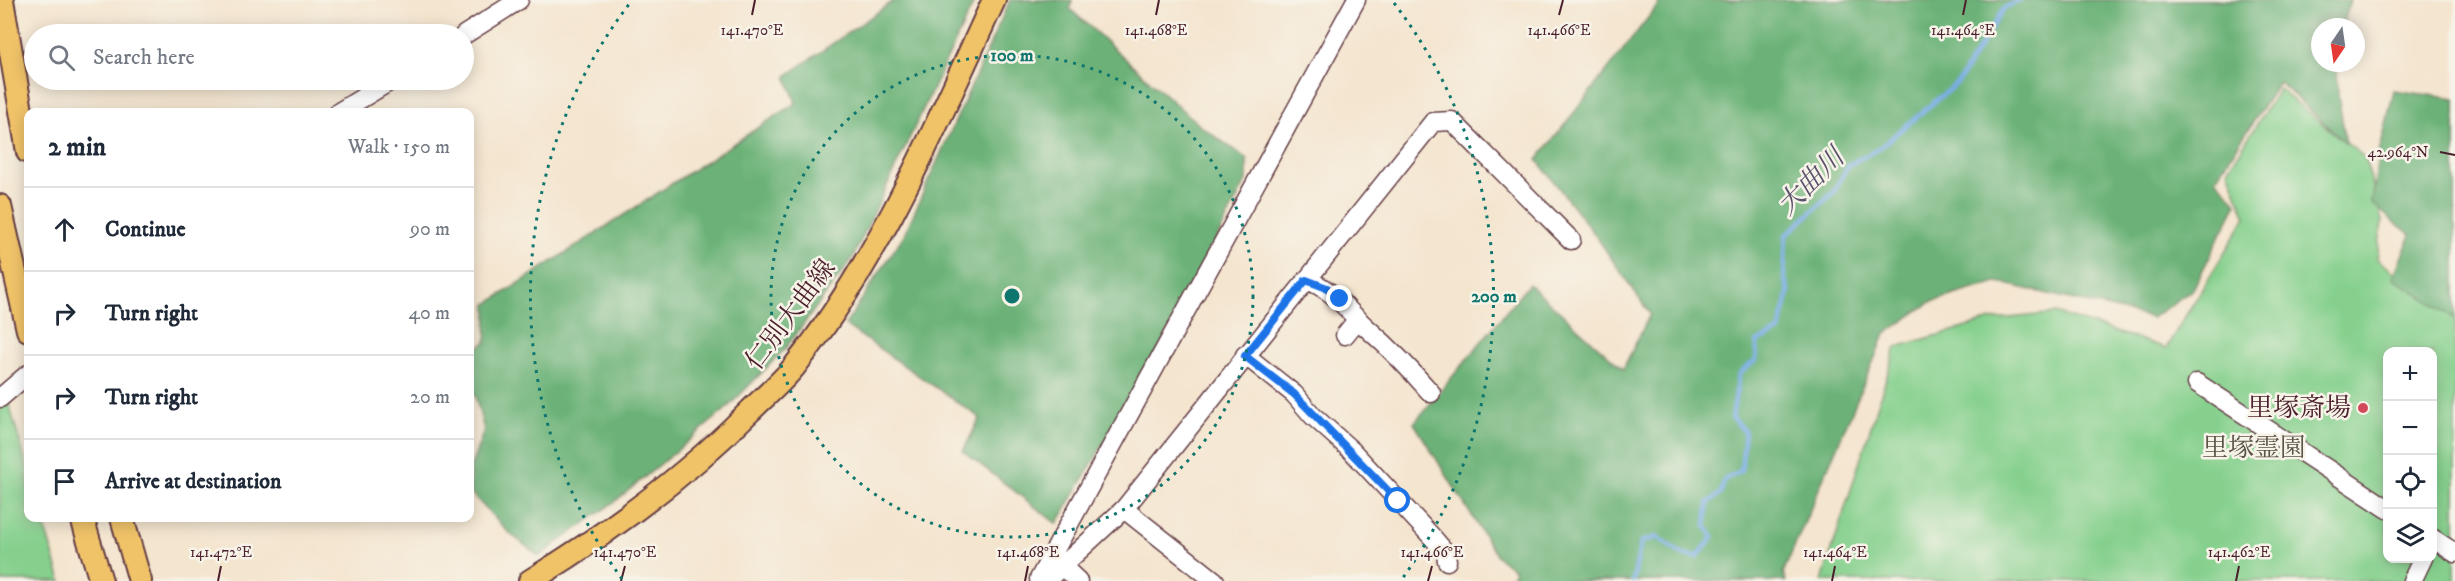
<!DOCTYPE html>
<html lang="en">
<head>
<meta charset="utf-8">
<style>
	body { margin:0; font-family:"IM FELL DW Pica","Noto Serif JP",serif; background:#f6f6f7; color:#1f2937 }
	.controls { position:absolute; right:18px; bottom:18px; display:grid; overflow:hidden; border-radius:12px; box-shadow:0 3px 15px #0003 }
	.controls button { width:54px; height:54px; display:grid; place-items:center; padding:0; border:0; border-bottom:2px solid #e0e1e3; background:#fff; color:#1f2937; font:30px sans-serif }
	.compass { position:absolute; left:2311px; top:18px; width:54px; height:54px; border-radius:50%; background:#fff; box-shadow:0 3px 15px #0003; rotate:193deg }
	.stop { position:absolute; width:18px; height:18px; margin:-14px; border:4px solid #1a73e8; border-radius:50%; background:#fff }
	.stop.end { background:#1a73e8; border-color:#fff; box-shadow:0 2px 6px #0008 }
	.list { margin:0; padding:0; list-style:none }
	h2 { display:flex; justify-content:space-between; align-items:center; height:78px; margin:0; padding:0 24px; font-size:26px }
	h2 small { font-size:20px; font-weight:400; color:#747a83 }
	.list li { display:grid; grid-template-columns:39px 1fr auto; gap:18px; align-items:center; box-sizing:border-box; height:84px; padding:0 24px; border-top:2px solid #e0e1e3 }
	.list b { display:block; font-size:22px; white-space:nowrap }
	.list em { font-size:20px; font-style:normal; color:#747a83 }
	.icon { flex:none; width:33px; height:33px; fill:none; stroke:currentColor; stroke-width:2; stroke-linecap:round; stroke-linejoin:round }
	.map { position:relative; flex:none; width:2455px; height:581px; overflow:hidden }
	.search { position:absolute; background:#fff; box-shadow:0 3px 15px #0003; left:24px; top:24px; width:450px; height:66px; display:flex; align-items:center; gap:15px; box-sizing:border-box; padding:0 21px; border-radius:33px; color:#747a83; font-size:22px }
	.panel { position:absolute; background:#fff; box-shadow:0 3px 15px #0003; left:24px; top:108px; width:450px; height:414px; border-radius:12px }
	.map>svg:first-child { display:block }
	.green { fill:#85d08d; stroke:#68785c; stroke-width:1.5; fill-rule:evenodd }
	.forest { fill:#6cb278; stroke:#5b6852; stroke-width:1.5 }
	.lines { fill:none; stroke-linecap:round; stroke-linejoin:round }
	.stream { stroke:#79ade6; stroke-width:4.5 }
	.minor-casing { stroke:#643d44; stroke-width:21 }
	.major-casing { stroke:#643d44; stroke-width:26 }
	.minor { stroke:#fff; stroke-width:18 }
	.major { stroke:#f0c369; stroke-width:22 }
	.route { stroke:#1a73e8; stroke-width:8 }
	.ticks { fill:none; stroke:#4a1f2b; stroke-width:2 }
	.ring { fill:none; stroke:#0f766e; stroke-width:3; stroke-dasharray:3 6 }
	.poi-dot { fill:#d1495b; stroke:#f7f3e8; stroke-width:2 }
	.labels { text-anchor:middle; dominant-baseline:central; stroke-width:5; stroke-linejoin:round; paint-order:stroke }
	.street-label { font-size:26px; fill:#4a1f2b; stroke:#f7f3e8 }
	.poi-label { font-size:26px; fill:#4a1f2b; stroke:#f7f3e8; text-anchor:end }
	.park-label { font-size:26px; fill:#5c5448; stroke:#f7f3e8 }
	.water-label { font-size:27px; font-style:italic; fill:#5a516c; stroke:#f7f3e8 }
	.ticks-label { font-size:15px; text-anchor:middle; fill:#4a1f2b; stroke:#f7f3e8; stroke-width:5; stroke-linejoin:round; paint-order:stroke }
	.centre { fill:#0f766e; stroke:#f7f3e8; stroke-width:3 }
	.ring-label { font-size:18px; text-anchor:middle; font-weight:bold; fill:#0f766e; stroke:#f7f3e8; stroke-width:5; stroke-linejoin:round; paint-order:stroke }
</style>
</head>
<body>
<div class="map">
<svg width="2455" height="581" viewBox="0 0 2455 581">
	<rect width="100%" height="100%" fill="#f7f3e8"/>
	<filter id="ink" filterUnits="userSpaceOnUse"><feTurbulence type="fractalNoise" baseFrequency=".0167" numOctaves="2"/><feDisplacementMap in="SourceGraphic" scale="12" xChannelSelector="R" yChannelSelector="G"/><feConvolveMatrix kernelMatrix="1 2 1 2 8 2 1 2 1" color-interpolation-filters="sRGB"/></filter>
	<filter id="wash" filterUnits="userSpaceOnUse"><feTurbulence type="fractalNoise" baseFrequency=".008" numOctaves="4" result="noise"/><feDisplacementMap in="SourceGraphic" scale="24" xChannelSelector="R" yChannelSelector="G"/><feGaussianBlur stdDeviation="1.35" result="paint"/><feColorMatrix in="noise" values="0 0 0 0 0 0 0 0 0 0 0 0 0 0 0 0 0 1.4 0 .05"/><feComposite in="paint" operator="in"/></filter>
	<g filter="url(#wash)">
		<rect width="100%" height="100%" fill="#f4e5cf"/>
		<!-- green -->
		<g class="green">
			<path d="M 2279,89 L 2365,158 L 2382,221 L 2377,259 L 2455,318 L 2455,581 L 1822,581 L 1896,347 L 1991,320 L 2056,313 L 2166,348 L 2246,217 L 2228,170 ZM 2388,352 L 2432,352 L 2432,558 L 2388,558 Z"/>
			<path d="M 6,393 L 28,470 L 28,518 L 42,518 L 61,581 L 0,581 L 0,398 Z"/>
		</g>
		<!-- forest -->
		<g class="forest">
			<path d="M 895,0 L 975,0 L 852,259 L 785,349 L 726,409 L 686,443 L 617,500 L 539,556 L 509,533 L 470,492 L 470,469 L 484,430 L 470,376 L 470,353 L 486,342 L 487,304 L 796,103 L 786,76 Z"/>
			<path d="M 1010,0 L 1072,0 L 1070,9 L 1199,125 L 1247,159 L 1247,179 L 1175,321 L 1057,524 L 963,451 L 980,418 L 845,325 L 904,235 Z"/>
			<path d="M 1662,0 L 2350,0 L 2343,27 L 2320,27 L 2320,63 L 2337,63 L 2338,95 L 2346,143 L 2279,82 L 2216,179 L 2237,203 L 2193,289 L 2152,318 L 1997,282 L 1931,302 L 1885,334 L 1783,573 L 1786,581 L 1510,581 L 1515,570 L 1496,555 L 1414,423 L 1529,284 L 1623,369 L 1650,314 L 1593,232 L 1537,160 Z"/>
			<path d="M 2394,90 L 2455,99 L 2455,319 L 2393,277 L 2411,235 L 2372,204 L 2378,158 Z"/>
		</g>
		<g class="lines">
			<!-- stream -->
			<path class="stream" d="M 1633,581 L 1641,542 L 1657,537 L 1683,555 L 1697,557 L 1713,537 L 1706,526 L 1708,503 L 1721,493 L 1724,480 L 1741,471 L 1745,432 L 1732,418 L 1739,374 L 1756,360 L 1757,342 L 1779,331 L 1789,292 L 1784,277 L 1786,235 L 1834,192 L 1848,165 L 1878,149 L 1958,82 L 2004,8 L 2020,0"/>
		</g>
	</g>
	<g filter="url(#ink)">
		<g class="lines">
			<defs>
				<g id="minor">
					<path d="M 464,35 L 519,0"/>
					<path d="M 339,112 L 392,80"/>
					<path d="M 1307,280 C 1337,292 1345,309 1368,329 C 1391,349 1411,370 1431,393"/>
					<path d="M 1345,335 L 1358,319"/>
					<path d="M 1245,355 L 1294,394 L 1313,416 L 1352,451 L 1434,539 L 1446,553 L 1447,561"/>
					<path d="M 2197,383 L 2388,509"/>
					<path d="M 0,398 L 28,374"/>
					<path d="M 1124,509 L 1215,581"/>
					<path d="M 2432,538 L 2455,553"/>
					<path d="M 1062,566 L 1078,581"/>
					<path d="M 1039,579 L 1356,0"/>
					<path d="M 1046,581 L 1124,509 L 1433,122 L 1452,121 L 1571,240"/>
					<path d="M 2412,581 L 2423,558"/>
				</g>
				<g id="major">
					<path d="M 2,0 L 28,152"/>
					<path d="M 0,206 L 28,330"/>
					<path d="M 82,518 L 101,581"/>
					<path d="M 122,518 L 140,581"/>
					<path d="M 530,581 C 610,532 684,478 749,412 C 764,397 781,383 794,367 C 882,256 935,127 994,0"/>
				</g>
			</defs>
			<!-- minor casing -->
			<use href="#minor" class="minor-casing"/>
			<!-- major casing -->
			<use href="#major" class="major-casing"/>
			<!-- minor -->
			<use href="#minor" class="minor"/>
			<!-- major -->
			<use href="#major" class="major"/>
		</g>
	</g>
	<g class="lines" filter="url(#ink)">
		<!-- route -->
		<path class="route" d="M 1340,299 L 1327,288 L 1306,280 L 1245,356 L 1294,394 L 1398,501"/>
	</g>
	<!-- ticks -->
	<path class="ticks" d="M 752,15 L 755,0M 1156,15 L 1159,0M 1559,15 L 1563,0M 1963,15 L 1966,0M 2440,152 L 2455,155M 218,581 L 221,566M 621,581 L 625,566M 1025,581 L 1028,566M 1428,581 L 1432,566M 1832,581 L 1835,566M 2236,581 L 2239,566"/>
	<!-- distance rings -->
	<g class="ring">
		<circle cx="1012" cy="296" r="241"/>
		<path d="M622 579A482 482 0 0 1 630 3M1394 3A482 482 0 0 1 1402 579"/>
	</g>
	<!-- markers -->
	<circle class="poi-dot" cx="2363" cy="408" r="6"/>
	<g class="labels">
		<!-- street labels -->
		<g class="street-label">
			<text transform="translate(791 315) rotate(-53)">仁別大曲線</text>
		</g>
		<!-- poi labels -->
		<g class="poi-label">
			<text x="2351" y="408">里塚斎場</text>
		</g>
		<!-- park labels -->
		<g class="park-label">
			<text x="2254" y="448">里塚霊園</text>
		</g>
		<!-- water labels -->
		<g class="water-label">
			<text transform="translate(1811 182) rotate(-45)">大曲川</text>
		</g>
	</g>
	<g class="ticks-label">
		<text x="752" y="35">141.470°E</text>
		<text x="1156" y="35">141.468°E</text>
		<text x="1559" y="35">141.466°E</text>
		<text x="1963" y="35">141.464°E</text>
		<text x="2398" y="157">42.964°N</text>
		<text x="221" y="557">141.472°E</text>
		<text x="625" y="557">141.470°E</text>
		<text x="1028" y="557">141.468°E</text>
		<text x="1432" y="557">141.466°E</text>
		<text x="1835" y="557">141.464°E</text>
		<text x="2239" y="557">141.462°E</text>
	</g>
	<circle cx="1012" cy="296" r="9" class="centre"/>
	<g class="ring-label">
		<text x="1012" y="61">100 m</text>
		<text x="1494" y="302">200 m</text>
	</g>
</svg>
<div class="controls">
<button>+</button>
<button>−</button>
<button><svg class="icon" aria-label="locate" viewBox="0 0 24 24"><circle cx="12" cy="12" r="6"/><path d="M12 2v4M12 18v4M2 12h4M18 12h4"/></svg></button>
<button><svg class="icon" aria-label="layers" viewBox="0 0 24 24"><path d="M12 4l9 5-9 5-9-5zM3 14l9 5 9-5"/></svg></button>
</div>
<svg class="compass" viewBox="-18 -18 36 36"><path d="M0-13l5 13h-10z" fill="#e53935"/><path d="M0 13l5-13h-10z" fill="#747a83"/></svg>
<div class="stop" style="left:1398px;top:501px"></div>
<div class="stop end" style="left:1340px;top:299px"></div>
<div class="search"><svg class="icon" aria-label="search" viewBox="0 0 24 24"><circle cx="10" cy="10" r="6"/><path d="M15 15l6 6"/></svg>Search here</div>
<section class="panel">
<h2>2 min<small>Walk · 150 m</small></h2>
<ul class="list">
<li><svg class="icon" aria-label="ahead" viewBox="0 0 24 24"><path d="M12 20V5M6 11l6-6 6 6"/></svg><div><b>Continue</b></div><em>90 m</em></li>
<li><svg class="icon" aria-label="right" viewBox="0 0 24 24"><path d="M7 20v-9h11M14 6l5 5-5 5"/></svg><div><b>Turn right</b></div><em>40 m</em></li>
<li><svg class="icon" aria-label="right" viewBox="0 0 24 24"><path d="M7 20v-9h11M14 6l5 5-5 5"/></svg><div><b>Turn right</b></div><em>20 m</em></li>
<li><svg class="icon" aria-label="arrive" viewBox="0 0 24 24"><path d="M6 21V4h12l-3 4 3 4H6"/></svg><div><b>Arrive at destination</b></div></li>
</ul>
</section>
</div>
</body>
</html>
